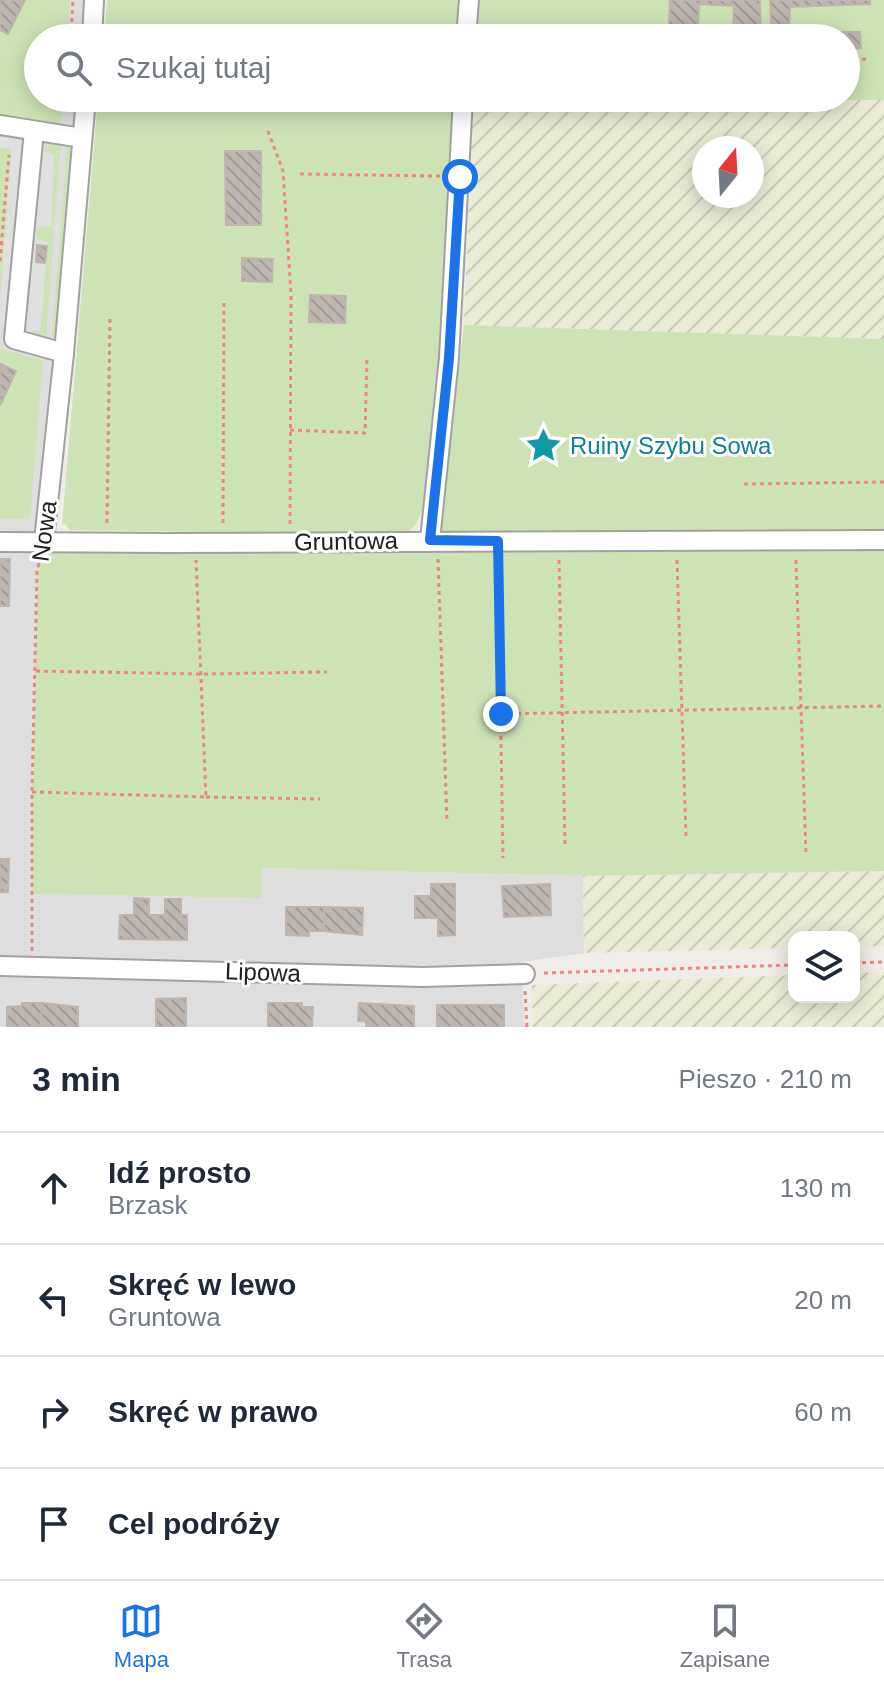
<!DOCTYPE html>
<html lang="pl">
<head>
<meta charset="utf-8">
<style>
	body { margin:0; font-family:Arial,sans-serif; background:#f6f6f7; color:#1f2937 }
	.controls { position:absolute; right:24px; bottom:24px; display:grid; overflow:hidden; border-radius:16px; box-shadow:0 4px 20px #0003 }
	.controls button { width:72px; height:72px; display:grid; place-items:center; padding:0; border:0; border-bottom:2px solid #e0e1e3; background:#fff; color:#1f2937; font:40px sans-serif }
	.compass { position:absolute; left:692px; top:136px; width:72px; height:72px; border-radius:50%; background:#fff; box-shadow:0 4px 20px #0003; rotate:18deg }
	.stop { position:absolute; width:24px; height:24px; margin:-18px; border:6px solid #1a73e8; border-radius:50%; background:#fff }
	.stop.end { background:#1a73e8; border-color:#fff; box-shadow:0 2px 8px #0008 }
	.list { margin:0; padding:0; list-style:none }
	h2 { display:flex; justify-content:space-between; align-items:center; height:104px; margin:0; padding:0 32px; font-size:34px }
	h2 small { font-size:26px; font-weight:400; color:#747a83 }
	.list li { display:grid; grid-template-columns:52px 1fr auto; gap:24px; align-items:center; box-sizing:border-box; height:112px; padding:0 32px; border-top:2px solid #e0e1e3 }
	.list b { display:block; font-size:30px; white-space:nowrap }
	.list p { margin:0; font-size:26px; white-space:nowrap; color:#747a83 }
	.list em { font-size:26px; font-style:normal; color:#747a83 }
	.icon { flex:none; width:44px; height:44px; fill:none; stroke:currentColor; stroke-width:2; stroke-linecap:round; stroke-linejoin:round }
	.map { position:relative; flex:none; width:884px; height:1027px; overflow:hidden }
	.search { position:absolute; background:#fff; box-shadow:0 4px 20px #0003; left:24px; right:24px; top:24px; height:88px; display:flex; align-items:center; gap:20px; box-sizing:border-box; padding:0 28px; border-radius:44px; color:#747a83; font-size:30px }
	.sheet { height:552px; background:#fff }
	nav { display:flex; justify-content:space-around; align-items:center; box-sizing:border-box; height:112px; border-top:2px solid #e0e1e3; background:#fff; font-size:22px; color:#747a83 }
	nav a { display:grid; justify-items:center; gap:4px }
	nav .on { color:#1a73e8 }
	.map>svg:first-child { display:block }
	.residential { fill:#dedede }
	.farmland { fill:url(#farmland-furrows); fill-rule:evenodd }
	.grass { fill:#cde3b5 }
	.parking { fill:#e0e0e0 }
	.building { fill:url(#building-back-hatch); stroke:#c0b4ac; stroke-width:2 }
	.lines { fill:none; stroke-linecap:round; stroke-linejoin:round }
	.minor-casing { stroke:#a1a1a1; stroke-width:22 }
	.path { stroke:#ea877f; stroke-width:3; stroke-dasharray:4 4; stroke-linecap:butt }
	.minor { stroke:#fff; stroke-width:18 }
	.route { stroke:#1a73e8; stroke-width:10 }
	.labels { text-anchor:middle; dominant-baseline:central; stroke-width:6; stroke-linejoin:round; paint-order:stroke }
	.culture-label { font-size:24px; fill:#0d838f; stroke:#fff; text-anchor:start }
	.street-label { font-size:24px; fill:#202020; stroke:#fff }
</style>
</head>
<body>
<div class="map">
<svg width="884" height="1027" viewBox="0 0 884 1027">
	<defs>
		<pattern id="farmland-furrows" width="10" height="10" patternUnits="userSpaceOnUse" patternTransform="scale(2)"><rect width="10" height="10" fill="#ebecd6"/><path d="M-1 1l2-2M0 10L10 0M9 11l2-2" fill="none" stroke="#c9cab7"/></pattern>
		<pattern id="building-back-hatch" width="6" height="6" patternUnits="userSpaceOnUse" patternTransform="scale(2)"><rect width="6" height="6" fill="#bdb6b1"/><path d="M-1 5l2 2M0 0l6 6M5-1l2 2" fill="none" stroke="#a29c98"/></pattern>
	</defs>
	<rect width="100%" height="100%" fill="#f0ede8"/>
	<!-- residential -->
	<path class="residential" d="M 0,0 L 94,0 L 92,38 L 38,38 L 38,98 L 86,98 L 44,541 L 37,571 L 32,792 L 32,894 L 260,898 L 262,868 L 583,876 L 584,953 L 521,962 L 525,1027 L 0,1027 Z"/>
	<!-- farmland -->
	<g class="farmland">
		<path d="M 884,100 L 884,339 L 464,325 L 473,101 ZM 704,148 L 752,148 L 752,196 L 704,196 Z"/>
		<path d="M 884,871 L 884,946 L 854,947 L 854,937 L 794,937 L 794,948 L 584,953 L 583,876 Z"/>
		<path d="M 884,972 L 884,1027 L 533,1027 L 532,985 L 794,975 L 794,997 L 854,997 L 854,973 Z"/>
	</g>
	<!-- grass -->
	<g class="grass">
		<path d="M 25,0 L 70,0 L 67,38 L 38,38 L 38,98 L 63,98 L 60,127 L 0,118 L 0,30 L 8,33 Z"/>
		<path d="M 107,0 L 464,0 L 462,38 L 104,38 Z"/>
		<path d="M 469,0 L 884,0 L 884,100 L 473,101 L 473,98 L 846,98 L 846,38 L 466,38 Z"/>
		<path d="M 98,98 L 459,98 L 448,276 L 429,492 C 423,507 419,527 404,535 L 70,530 L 64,523 L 62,525 Z"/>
		<path d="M 52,142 L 61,142 L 46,340 L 32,335 L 30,331 L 40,330 L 48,244 L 36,238 L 37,228 L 51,225 L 54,155 L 43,151 Z"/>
		<path d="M 67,145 L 73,152 L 57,331 L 52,337 Z"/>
		<path d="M 0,147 L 10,149 L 12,153 L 0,301 Z"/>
		<path d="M 464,325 L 884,339 L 884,534 L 440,536 Z"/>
		<path d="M 0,349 L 43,360 L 30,519 L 0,519 L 0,406 L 16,371 L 0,364 Z"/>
		<path d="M 884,540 L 884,871 L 583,876 L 262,868 L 261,898 L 32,894 L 32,792 L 37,571 L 44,541 Z"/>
	</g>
	<!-- parking -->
	<path class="parking" d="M 0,133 L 20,136 L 25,143 L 54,155 L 51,226 L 37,228 L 36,238 L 48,243 L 40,331 L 15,329 L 0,321 L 4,240 L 18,236 L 21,211 L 7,206 L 11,153 L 10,149 L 0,147 Z"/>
	<!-- building -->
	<g class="building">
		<path d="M 0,0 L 25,0 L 8,34 L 0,30 Z"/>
		<path d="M 670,0 L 760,0 L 761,36 L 733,36 L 734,6 L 699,4 L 698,26 L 669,25 Z"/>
		<path d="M 770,0 L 870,0 L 870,4 L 790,7 L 789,28 L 771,28 Z"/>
		<path d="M 836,32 L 860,32 L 861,48 L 846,49 L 846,38 L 836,38 Z"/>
		<path d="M 225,151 L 261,151 L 261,225 L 226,225 Z"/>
		<path d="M 37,245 L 47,246 L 45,263 L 36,262 Z"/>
		<path d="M 242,258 L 273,259 L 272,282 L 242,281 Z"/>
		<path d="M 310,295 L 346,296 L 345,323 L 309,322 Z"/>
		<path d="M 0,364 L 16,371 L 0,406 Z"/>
		<path d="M 0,559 L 10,559 L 9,606 L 0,606 Z"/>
		<path d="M 0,859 L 9,859 L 8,892 L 0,892 Z"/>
		<path d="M 431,884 L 455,884 L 455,935 L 438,936 L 438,918 L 415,918 L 415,896 L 431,896 Z"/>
		<path d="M 550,884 L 551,915 L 504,917 L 502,886 Z"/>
		<path d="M 134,898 L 149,899 L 149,915 L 165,915 L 165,899 L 181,899 L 181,915 L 187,915 L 187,940 L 119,939 L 120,915 L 134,915 Z"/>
		<path d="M 286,907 L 324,907 L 324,931 L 309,931 L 309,936 L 286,935 Z"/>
		<path d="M 324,907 L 363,908 L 362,935 L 324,931 Z"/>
		<path d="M 186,998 L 186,1027 L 156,1027 L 156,999 Z"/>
		<path d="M 22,1003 L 42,1003 L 41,1027 L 7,1027 L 7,1007 L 22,1006 Z"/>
		<path d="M 42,1003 L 78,1007 L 78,1027 L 41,1027 Z"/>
		<path d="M 268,1003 L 302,1003 L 302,1007 L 313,1007 L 312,1027 L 268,1027 Z"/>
		<path d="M 359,1003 L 414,1006 L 414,1027 L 366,1027 L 366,1021 L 358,1021 Z"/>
		<rect x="437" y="1005" width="67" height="22"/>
	</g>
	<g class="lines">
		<defs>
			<g id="minor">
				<path d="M 92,38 L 94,0"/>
				<path d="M 466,38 L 469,0"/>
				<path d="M 0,125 L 82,138"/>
				<path d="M 34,131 L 14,339 L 64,353"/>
				<path d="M 430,540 L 449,358 L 463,98"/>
				<path d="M 44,541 L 64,353 L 86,98"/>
				<path d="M 0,542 L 168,543 L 884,540"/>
				<path d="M 0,966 L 423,977 L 525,974"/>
			</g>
		</defs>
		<!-- minor casing -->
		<use href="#minor" class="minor-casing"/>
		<!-- path -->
		<g class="path">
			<path d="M 109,27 L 449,33"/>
			<path d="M 71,38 L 73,0"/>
			<path d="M 846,60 L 866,59"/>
			<path d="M 268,131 L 283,171 L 291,294 L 290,526"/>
			<path d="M 300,174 L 440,176"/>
			<path d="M 0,261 L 9,155"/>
			<path d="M 290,430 L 365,433 L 367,360"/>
			<path d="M 744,484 L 884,482"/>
			<path d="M 107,523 L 110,316"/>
			<path d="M 223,523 L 224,302"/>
			<path d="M 438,559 L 447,823"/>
			<path d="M 498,560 L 503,858"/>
			<path d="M 559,560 L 565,844"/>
			<path d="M 677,560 L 686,836"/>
			<path d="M 796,560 L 806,854"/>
			<path d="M 36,671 L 202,674 L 327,672"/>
			<path d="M 501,714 L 884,706"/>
			<path d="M 32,792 L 206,797 L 196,560"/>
			<path d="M 206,797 L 320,799"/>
			<path d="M 32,951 L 32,792 L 37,571 L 40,558"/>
			<path d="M 854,963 L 884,962"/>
			<path d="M 544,973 L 794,965"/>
			<path d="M 525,991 L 527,1027"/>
		</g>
		<!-- minor -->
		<use href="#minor" class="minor"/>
	</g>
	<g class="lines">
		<!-- route -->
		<path class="route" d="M 460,177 L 449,358 L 430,540 L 498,541 L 501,714"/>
	</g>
	<!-- icons -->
	<defs>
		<symbol id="sight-bare" viewBox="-9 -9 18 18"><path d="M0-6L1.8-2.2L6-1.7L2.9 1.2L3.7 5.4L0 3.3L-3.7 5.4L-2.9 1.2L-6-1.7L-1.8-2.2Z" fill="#0f9aa8" stroke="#fff" stroke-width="2.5" paint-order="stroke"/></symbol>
	</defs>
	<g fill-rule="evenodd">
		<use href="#sight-bare" x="518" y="420" width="51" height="51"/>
	</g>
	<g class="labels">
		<!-- culture labels -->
		<g class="culture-label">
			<text x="570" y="445">Ruiny Szybu Sowa</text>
		</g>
		<!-- street labels -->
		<g class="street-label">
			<text transform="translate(44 531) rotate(-82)">Nowa</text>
			<text transform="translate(346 541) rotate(-1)">Gruntowa</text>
			<text transform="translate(263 972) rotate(2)">Lipowa</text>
		</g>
	</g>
</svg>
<div class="controls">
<button><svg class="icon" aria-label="layers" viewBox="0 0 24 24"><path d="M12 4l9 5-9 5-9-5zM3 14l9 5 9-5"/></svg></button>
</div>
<svg class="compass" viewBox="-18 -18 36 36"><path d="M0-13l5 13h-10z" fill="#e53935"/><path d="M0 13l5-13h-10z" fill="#747a83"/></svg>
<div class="stop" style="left:460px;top:177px"></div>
<div class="stop end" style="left:501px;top:714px"></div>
<div class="search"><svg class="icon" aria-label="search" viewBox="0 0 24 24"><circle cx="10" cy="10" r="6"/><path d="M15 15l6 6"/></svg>Szukaj tutaj</div>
</div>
<section class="sheet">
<h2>3 min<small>Pieszo · 210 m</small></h2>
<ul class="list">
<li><svg class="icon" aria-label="ahead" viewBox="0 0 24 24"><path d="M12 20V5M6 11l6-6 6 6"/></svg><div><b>Idź prosto</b><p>Brzask</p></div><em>130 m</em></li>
<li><svg class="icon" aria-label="left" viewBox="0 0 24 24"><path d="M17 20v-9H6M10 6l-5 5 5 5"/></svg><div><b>Skręć w lewo</b><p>Gruntowa</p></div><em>20 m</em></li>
<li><svg class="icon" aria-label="right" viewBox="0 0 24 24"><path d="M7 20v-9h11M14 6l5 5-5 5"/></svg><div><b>Skręć w prawo</b></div><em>60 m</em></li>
<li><svg class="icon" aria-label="arrive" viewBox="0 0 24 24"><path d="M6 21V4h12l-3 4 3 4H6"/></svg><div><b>Cel podróży</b></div></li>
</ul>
</section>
<nav>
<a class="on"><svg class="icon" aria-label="map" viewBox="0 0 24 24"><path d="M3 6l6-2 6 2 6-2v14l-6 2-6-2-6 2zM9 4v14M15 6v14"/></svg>Mapa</a>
<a><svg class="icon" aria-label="directions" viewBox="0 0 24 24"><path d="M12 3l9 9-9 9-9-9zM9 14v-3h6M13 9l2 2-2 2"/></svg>Trasa</a>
<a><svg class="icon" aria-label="saved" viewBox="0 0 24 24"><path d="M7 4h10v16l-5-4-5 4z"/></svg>Zapisane</a>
</nav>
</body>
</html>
